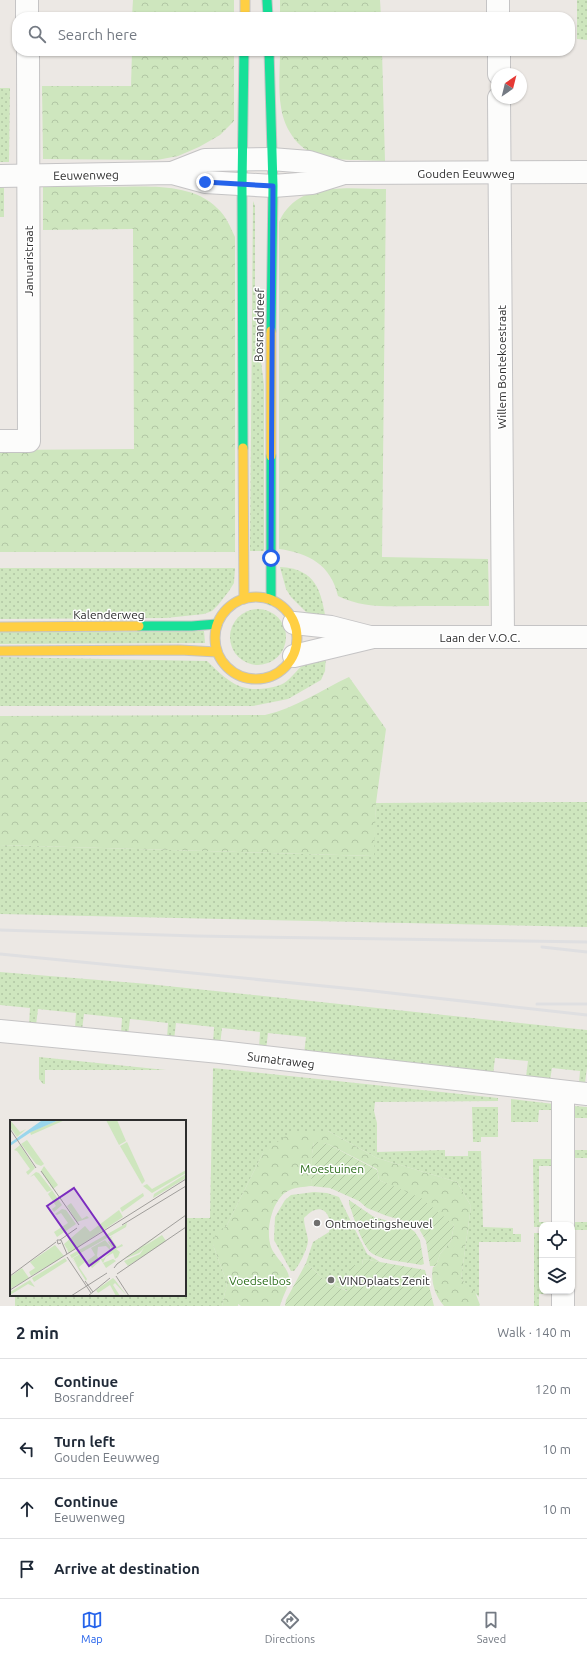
<!DOCTYPE html>
<html lang="en">
<head>
<meta charset="utf-8">
<style>
	body { margin:0; font-family:Ubuntu,sans-serif; background:#f2f2f3; color:#1f2937 }
	.controls { position:absolute; right:12px; bottom:12px; display:grid; overflow:hidden; border-radius:8px; box-shadow:0 1px 3px #0004 }
	.controls button { width:36px; height:36px; display:grid; place-items:center; padding:0; border:0; border-bottom:1px solid #e0e1e3; background:#fff; color:#1f2937; font:20px sans-serif }
	.compass { position:absolute; left:491px; top:68px; width:36px; height:36px; border-radius:50%; background:#fff; box-shadow:0 1px 3px #0004; rotate:35deg }
	.stop { position:absolute; width:12px; height:12px; margin:-9px; border:3px solid #2563eb; border-radius:50%; background:#fff }
	.stop.end { background:#2563eb; border-color:#fff; box-shadow:0 1px 4px #0008 }
	.list { margin:0; padding:0; list-style:none }
	h2 { display:flex; justify-content:space-between; align-items:center; height:52px; margin:0; padding:0 16px; font-size:17px }
	h2 small { font-size:13px; font-weight:400; color:#747a83 }
	.list li { display:grid; grid-template-columns:26px 1fr auto; gap:12px; align-items:center; box-sizing:border-box; height:60px; padding:0 16px; border-top:1px solid #e0e1e3 }
	.list b { display:block; font-size:15px; white-space:nowrap }
	.list p { margin:0; font-size:13px; white-space:nowrap; color:#747a83 }
	.list em { font-size:13px; font-style:normal; color:#747a83 }
	.icon { flex:none; width:22px; height:22px; fill:none; stroke:currentColor; stroke-width:2; stroke-linecap:round; stroke-linejoin:round }
	.map { position:relative; flex:none; width:587px; height:1306px; overflow:hidden }
	.search { position:absolute; background:#fff; box-shadow:0 1px 3px #0004; left:12px; right:12px; top:12px; height:44px; display:flex; align-items:center; gap:10px; box-sizing:border-box; padding:0 14px; border-radius:16px; color:#747a83; font-size:15px }
	.sheet { height:292px; background:#fff }
	nav { display:flex; justify-content:space-around; align-items:center; box-sizing:border-box; height:56px; border-top:1px solid #e0e1e3; background:#fff; font-size:11px; color:#747a83 }
	nav a { display:grid; justify-items:center; gap:2px }
	nav .on { color:#2563eb }
	.map>svg:first-child { display:block }
	.grass { fill:url(#grass-dots) }
	.forest { fill:url(#forest-crowns) }
	.garden { fill:url(#garden-furrows) }
	.lines { fill:none; stroke-linecap:round; stroke-linejoin:round }
	.street-casing { stroke:#c5c4c5; stroke-width:24 }
	.fast-casing { stroke:#c5c4c5; stroke-width:11 }
	.slow-casing { stroke:#c5c4c5; stroke-width:11 }
	.street { stroke:#fcfcfb; stroke-width:22 }
	.fast { stroke:#16e098; stroke-width:9 }
	.slow { stroke:#ffcf43; stroke-width:9 }
	.rail { stroke:#dfdfe1; stroke-width:3 }
	.route { stroke:#2563eb; stroke-width:5 }
	.poi-dot { fill:#706f6e; stroke:#fff; stroke-width:1.5 }
	.labels { text-anchor:middle; dominant-baseline:central; stroke-width:3; stroke-linejoin:round; paint-order:stroke }
	.street-label { font-size:12px; fill:#2e2e2e; stroke:#fff }
	.park-label { font-size:12px; fill:#2c6e1b; stroke:#fff }
	.poi-label { font-size:12px; fill:#2e2e2e; stroke:#fff; text-anchor:start }
	.inset-road { fill:none; stroke:#a09e9b; stroke-width:1 }
	.view { fill:#7b2cbf; fill-opacity:0.15; stroke:#7b2cbf; stroke-width:2 }
	.inset-edge { fill:none; stroke:#2e2e2e; stroke-width:2 }
</style>
</head>
<body>
<div class="map">
<svg width="587" height="1306" viewBox="0 0 587 1306">
	<defs>
		<pattern id="grass-dots" width="8" height="8" patternUnits="userSpaceOnUse"><rect width="8" height="8" fill="#cee6be"/><path d="M2 2h.1M6 6h.1" fill="none" stroke="#b1c6a4" stroke-width="1.8" stroke-linecap="round"/></pattern>
		<pattern id="forest-crowns" width="20" height="18" patternUnits="userSpaceOnUse"><rect width="20" height="18" fill="#cee6be"/><path d="M2 6a3 3 0 1 1 6 0M12 15a3 3 0 1 1 6 0" fill="none" stroke="#b1c6a4"/></pattern>
		<pattern id="garden-furrows" width="10" height="10" patternUnits="userSpaceOnUse"><rect width="10" height="10" fill="#cee6be"/><path d="M-1 1l2-2M0 10L10 0M9 11l2-2" fill="none" stroke="#b1c6a4"/></pattern>
	</defs>
	<rect width="100%" height="100%" fill="#ece8e4"/>
	<!-- grass -->
	<g class="grass">
		<path d="M 577,0 L 587,0 L 587,40 L 577,39 Z"/>
		<path d="M 0,88 L 10,88 L 9,162 L 0,162 Z"/>
		<rect x="0" y="188" width="4" height="29"/>
		<path d="M 253,201 L 255,206 L 255,285 L 257,330 L 264,385 L 264,551 L 250,551 Z"/>
		<path d="M 280,567 C 316,569 321,590 326,621 L 315,618 L 306,612 L 291,597 L 286,589 Z"/>
		<path d="M 0,568 L 235,568 L 234,583 L 229,591 L 218,605 L 212,611 L 204,614 L 166,618 L 0,619 Z"/>
		<circle cx="258" cy="637" r="28"/>
		<path d="M 204,631 L 205,643 L 0,644 L 0,632 Z"/>
		<path d="M 326,655 L 325,671 L 321,680 L 288,699 L 253,706 L 0,706 L 0,657 L 207,661 C 227,680 239,693 268,688 C 275,687 283,685 288,680 C 294,675 299,667 306,663 C 312,659 320,658 326,655 Z"/>
		<path d="M 587,802 L 587,927 L 0,914 L 0,845 L 373,856 L 376,803 Z"/>
		<path d="M 0,972 L 148,984 L 587,1030 L 587,1067 L 585,1083 L 579,1083 L 580,1071 L 552,1068 L 550,1080 L 526,1077 L 528,1061 L 495,1058 L 493,1074 L 304,1054 L 306,1037 L 268,1033 L 266,1049 L 259,1048 L 260,1032 L 222,1028 L 220,1045 L 213,1044 L 214,1027 L 176,1023 L 174,1040 L 167,1039 L 168,1023 L 130,1019 L 128,1035 L 121,1034 L 122,1018 L 84,1014 L 82,1030 L 75,1029 L 76,1013 L 38,1009 L 36,1025 L 29,1025 L 30,1008 L 0,1005 Z"/>
		<path d="M 39,1057 L 166,1070 L 45,1070 L 45,1084 L 43,1084 L 39,1079 Z"/>
		<path d="M 213,1068 L 498,1098 L 498,1101 L 375,1102 L 374,1111 L 377,1123 L 377,1152 L 445,1150 L 445,1156 L 468,1156 L 468,1151 L 481,1151 L 483,1227 L 513,1228 L 513,1234 L 521,1234 L 521,1242 L 479,1242 L 479,1297 L 461,1279 L 471,1206 L 457,1182 L 377,1158 L 328,1131 L 263,1153 L 226,1227 L 213,1245 L 227,1283 L 222,1306 L 15,1306 L 15,1295 L 185,1295 L 185,1218 L 210,1218 Z"/>
		<path d="M 511,1099 L 554,1104 L 554,1110 L 539,1110 L 538,1122 L 511,1122 Z"/>
		<path d="M 574,1106 L 587,1107 L 587,1118 L 574,1118 Z"/>
		<path d="M 472,1107 L 498,1107 L 498,1137 L 481,1137 L 481,1142 L 473,1142 Z"/>
		<rect x="574" y="1150" width="13" height="8"/>
		<path d="M 533,1159 L 555,1159 L 555,1166 L 539,1166 L 539,1222 L 555,1222 L 555,1225 L 542,1225 L 542,1227 L 534,1227 Z"/>
		<path d="M 314,1192 L 327,1193 L 339,1197 L 367,1254 L 380,1262 L 363,1259 L 362,1265 L 348,1291 L 327,1282 L 306,1263 L 313,1242 L 329,1232 C 332,1222 328,1206 315,1210 C 311,1211 307,1215 304,1218 C 304,1226 307,1232 308,1240 C 308,1248 299,1266 294,1271 L 291,1271 L 274,1240 L 275,1217 L 285,1200 L 291,1195 Z"/>
		<rect x="574" y="1222" width="13" height="8"/>
		<path d="M 534,1233 L 542,1233 L 542,1238 L 539,1238 L 539,1286 L 542,1286 L 542,1291 L 555,1291 L 555,1294 L 539,1294 L 539,1306 L 534,1306 Z"/>
	</g>
	<!-- forest -->
	<g class="forest">
		<path d="M 133,0 L 234,0 L 234,17 L 132,17 Z"/>
		<path d="M 280,0 L 380,0 L 381,17 L 280,17 Z"/>
		<path d="M 132,51 L 234,51 L 234,121 L 220,135 L 199,147 L 178,156 L 157,160 L 43,159 L 42,86 L 131,86 Z"/>
		<path d="M 280,51 L 382,51 L 385,161 C 367,160 342,161 324,157 C 300,153 284,130 281,107 C 278,89 280,69 280,51 Z"/>
		<path d="M 43,186 C 65,186 88,187 111,187 C 144,187 191,182 217,208 C 226,216 230,226 235,237 L 235,552 L 0,552 L 0,450 L 134,449 L 133,229 L 43,230 Z"/>
		<path d="M 386,189 L 382,557 L 488,559 L 489,606 C 466,606 443,606 420,606 C 392,606 364,609 338,596 C 331,565 309,553 279,549 L 279,222 C 281,218 283,213 287,209 C 309,182 354,189 386,189 Z"/>
		<path d="M 349,677 L 386,729 L 376,803 L 374,856 L 0,845 L 0,716 L 265,715 C 296,708 321,690 349,677 Z"/>
		<path d="M 292,1131 L 328,1131 L 377,1158 L 457,1182 L 471,1206 L 461,1279 L 475,1292 L 480,1305 L 479,1306 L 444,1306 C 435,1296 430,1280 433,1267 L 436,1266 L 440,1254 L 451,1241 L 454,1225 L 407,1193 L 379,1180 L 377,1169 L 328,1144 L 314,1142 L 312,1154 L 311,1186 C 304,1187 296,1187 290,1190 C 272,1197 265,1231 271,1247 C 275,1258 290,1268 289,1280 C 288,1288 282,1298 280,1306 L 241,1306 L 238,1304 L 238,1306 L 222,1306 L 227,1283 L 213,1245 L 216,1231 L 226,1227 L 263,1153 Z"/>
	</g>
	<!-- garden -->
	<g class="garden">
		<path d="M 314,1141 L 328,1144 L 377,1170 L 379,1180 L 421,1198 L 454,1225 L 451,1241 L 440,1254 L 436,1266 L 430,1266 L 426,1241 L 418,1227 L 409,1222 L 387,1216 L 367,1208 L 359,1201 L 330,1188 L 311,1186 L 312,1154 Z"/>
		<path d="M 349,1200 L 374,1217 L 407,1226 L 415,1232 L 420,1240 L 424,1264 L 421,1265 C 408,1262 384,1261 373,1254 C 362,1247 354,1217 349,1204 Z"/>
		<path d="M 363,1259 L 425,1270 L 434,1306 L 285,1306 L 286,1300 L 306,1263 L 327,1282 L 347,1291 L 351,1265 L 362,1265 Z"/>
	</g>
	<g class="lines">
		<defs>
			<g id="street">
				<path d="M 27,0 L 27,17"/>
				<path d="M 498,0 L 498,17"/>
				<path d="M 499,51 L 499,74"/>
				<path d="M 499,98 L 503,637"/>
				<path d="M 172,173 L 205,160 L 271,159 L 309,162 L 344,173 L 587,172"/>
				<path d="M 0,176 L 172,173 L 205,182 L 273,186 L 312,183 L 344,173"/>
				<path d="M 0,441 L 29,441 L 28,51"/>
				<path d="M 294,623 L 331,627 L 370,637"/>
				<path d="M 294,656 L 373,637 L 587,637"/>
				<path d="M 0,1031 L 220,1052 L 587,1094"/>
				<path d="M 563,1092 L 563,1225"/>
				<path d="M 563,1291 L 563,1306"/>
			</g>
			<g id="fast">
				<path d="M 267,0 L 268,17"/>
				<path d="M 269,51 L 273,186 L 271,331"/>
				<path d="M 243,448 L 242,185 L 244,51"/>
				<path d="M 271,456 L 271,600"/>
				<path d="M 139,626 L 192,626 L 217,624"/>
			</g>
			<g id="slow">
				<path d="M 245,0 L 245,17"/>
				<path d="M 243,448 L 244,599"/>
				<path d="M 271,456 L 271,331"/>
				<circle cx="256" cy="638" r="41"/>
				<path d="M 0,627 L 139,626"/>
				<path d="M 0,651 L 180,650 L 217,652"/>
			</g>
		</defs>
		<!-- street casing -->
		<use href="#street" class="street-casing"/>
		<!-- fast casing -->
		<use href="#fast" class="fast-casing"/>
		<!-- slow casing -->
		<use href="#slow" class="slow-casing"/>
		<!-- street -->
		<use href="#street" class="street"/>
		<!-- fast -->
		<use href="#fast" class="fast"/>
		<!-- slow -->
		<use href="#slow" class="slow"/>
		<!-- rail -->
		<g class="rail">
			<path d="M 0,930 L 196,936 L 587,942"/>
			<path d="M 542,947 L 587,952"/>
			<path d="M 0,954 L 364,990 L 587,1015"/>
			<path d="M 537,1004 L 587,1004"/>
		</g>
	</g>
	<g class="lines">
		<!-- route -->
		<path class="route" d="M 205,182 L 273,186 L 271,558"/>
	</g>
	<!-- markers -->
	<g class="poi-dot">
		<circle cx="317" cy="1223" r="4"/>
		<circle cx="331" cy="1280" r="4"/>
	</g>
	<g class="labels">
		<!-- street labels -->
		<g class="street-label">
			<text x="466" y="173">Gouden Eeuwweg</text>
			<text transform="translate(86 175) rotate(-1)">Eeuwenweg</text>
			<text transform="translate(28 261) rotate(-90)">Januaristraat</text>
			<text transform="translate(259 325) rotate(-89)">Bosranddreef</text>
			<text transform="translate(501 367) rotate(-90)">Willem Bontekoestraat</text>
			<text x="109" y="614">Kalenderweg</text>
			<text x="480" y="637">Laan der V.O.C.</text>
			<text transform="translate(281 1060) rotate(7)">Sumatraweg</text>
		</g>
		<!-- park labels -->
		<g class="park-label">
			<text x="332" y="1168">Moestuinen</text>
			<text x="260" y="1280">Voedselbos</text>
		</g>
		<!-- poi labels -->
		<g class="poi-label">
			<text x="325" y="1223">Ontmoetingsheuvel</text>
			<text x="339" y="1280">VINDplaats Zenit</text>
		</g>
	</g>
	<!-- overview -->
	<g transform="translate(10 1120)">
		<rect width="176" height="176" fill="#ece8e4"/>
		<path d="M 49,0 L 55,0 L 21,15 L 20,12 ZM 96,0 L 107,0 L 116,21 L 109,25 ZM 117,22 L 135,61 L 132,64 L 110,26 ZM 176,50 L 176,53 L 142,73 L 133,66 L 137,64 L 142,69 ZM 176,54 L 176,58 L 143,78 L 144,74 ZM 133,73 L 134,76 L 112,92 L 110,88 ZM 109,90 L 113,97 L 59,133 L 57,129 ZM 117,103 L 116,107 L 62,138 L 60,135 ZM 151,113 L 133,127 L 152,115 L 156,121 L 118,146 L 114,141 L 130,134 L 134,128 L 129,133 L 114,139 ZM 103,116 L 101,118 L 107,127 L 112,124 L 113,126 L 106,129 L 110,132 L 108,137 L 105,139 L 103,133 L 96,137 L 93,143 L 103,139 L 106,141 L 96,148 L 90,138 L 93,139 L 103,129 L 98,122 L 99,121 L 106,129 L 99,118 L 103,116 L 107,121 ZM 95,120 L 100,126 L 100,130 L 96,126 L 88,127 L 87,136 L 90,141 L 82,148 L 77,141 L 85,135 L 81,128 ZM 53,124 L 69,149 L 63,138 L 70,134 L 75,142 L 69,147 L 77,159 L 76,161 ZM 45,125 L 54,136 L 21,156 L 19,152 L 25,148 L 20,142 ZM 55,138 L 57,141 L 24,162 L 22,158 ZM 12,148 L 19,158 L 0,169 L 0,157 ZM 103,158 L 105,160 L 117,176 L 105,163 L 103,165 L 110,176 L 106,176 L 100,165 L 88,173 L 86,170 ZM 20,160 L 25,167 L 18,164 L 0,175 L 0,172 Z" fill="#cee6be"/>
		<path d="M 0,0 L 10,12 L 16,9 L 7,17 L 0,7 ZM 17,20 L 34,44 L 31,46 L 26,44 L 11,24 ZM 10,25 L 25,48 L 18,55 L 16,52 L 20,49 L 7,31 L 4,30 ZM 34,46 L 48,65 L 43,69 L 31,51 ZM 26,52 L 29,53 L 42,70 L 37,72 L 24,55 L 20,57 ZM 42,70 L 52,85 L 44,92 L 42,89 L 46,86 L 38,74 ZM 61,83 L 72,99 L 77,96 L 79,98 L 67,102 L 57,86 ZM 52,89 L 56,90 L 66,104 L 47,117 L 44,112 L 58,103 L 51,93 L 47,95 L 45,94 ZM 75,106 L 81,113 L 57,129 L 54,124 Z" fill="#cee6be"/>
		<path d="M 49,0 L 21,12 L 0,26 L 0,23 L 31,1 Z" fill="#99d6ec"/>
		<path class="inset-road" d="M 0,9 L 26,48M 31,51 L 69,105M 112,105 L 176,66M 50,120 L 67,108M 51,123 L 48,124 L 47,120 L 51,120 L 57,134M 57,137 L 81,173M 104,148 L 107,144 L 176,95M 107,154 L 176,107M 0,156 L 46,122M 106,156 L 119,176M 75,161 L 83,172M 0,170 L 176,59M 61,176 L 97,153M 78,176 L 100,158"/>
		<path class="view" d="M 64,68 L 105,127 L 79,146 L 37,86 Z"/>
		<rect width="176" height="176" class="inset-edge"/>
	</g>
</svg>
<div class="controls">
<button><svg class="icon" aria-label="locate" viewBox="0 0 24 24"><circle cx="12" cy="12" r="6"/><path d="M12 2v4M12 18v4M2 12h4M18 12h4"/></svg></button>
<button><svg class="icon" aria-label="layers" viewBox="0 0 24 24"><path d="M12 4l9 5-9 5-9-5zM3 14l9 5 9-5"/></svg></button>
</div>
<svg class="compass" viewBox="-18 -18 36 36"><path d="M0-13l5 13h-10z" fill="#e53935"/><path d="M0 13l5-13h-10z" fill="#747a83"/></svg>
<div class="stop" style="left:271px;top:558px"></div>
<div class="stop end" style="left:205px;top:182px"></div>
<div class="search"><svg class="icon" aria-label="search" viewBox="0 0 24 24"><circle cx="10" cy="10" r="6"/><path d="M15 15l6 6"/></svg>Search here</div>
</div>
<section class="sheet">
<h2>2 min<small>Walk · 140 m</small></h2>
<ul class="list">
<li><svg class="icon" aria-label="ahead" viewBox="0 0 24 24"><path d="M12 20V5M6 11l6-6 6 6"/></svg><div><b>Continue</b><p>Bosranddreef</p></div><em>120 m</em></li>
<li><svg class="icon" aria-label="left" viewBox="0 0 24 24"><path d="M17 20v-9H6M10 6l-5 5 5 5"/></svg><div><b>Turn left</b><p>Gouden Eeuwweg</p></div><em>10 m</em></li>
<li><svg class="icon" aria-label="ahead" viewBox="0 0 24 24"><path d="M12 20V5M6 11l6-6 6 6"/></svg><div><b>Continue</b><p>Eeuwenweg</p></div><em>10 m</em></li>
<li><svg class="icon" aria-label="arrive" viewBox="0 0 24 24"><path d="M6 21V4h12l-3 4 3 4H6"/></svg><div><b>Arrive at destination</b></div></li>
</ul>
</section>
<nav>
<a class="on"><svg class="icon" aria-label="map" viewBox="0 0 24 24"><path d="M3 6l6-2 6 2 6-2v14l-6 2-6-2-6 2zM9 4v14M15 6v14"/></svg>Map</a>
<a><svg class="icon" aria-label="directions" viewBox="0 0 24 24"><path d="M12 3l9 9-9 9-9-9zM9 14v-3h6M13 9l2 2-2 2"/></svg>Directions</a>
<a><svg class="icon" aria-label="saved" viewBox="0 0 24 24"><path d="M7 4h10v16l-5-4-5 4z"/></svg>Saved</a>
</nav>
</body>
</html>
